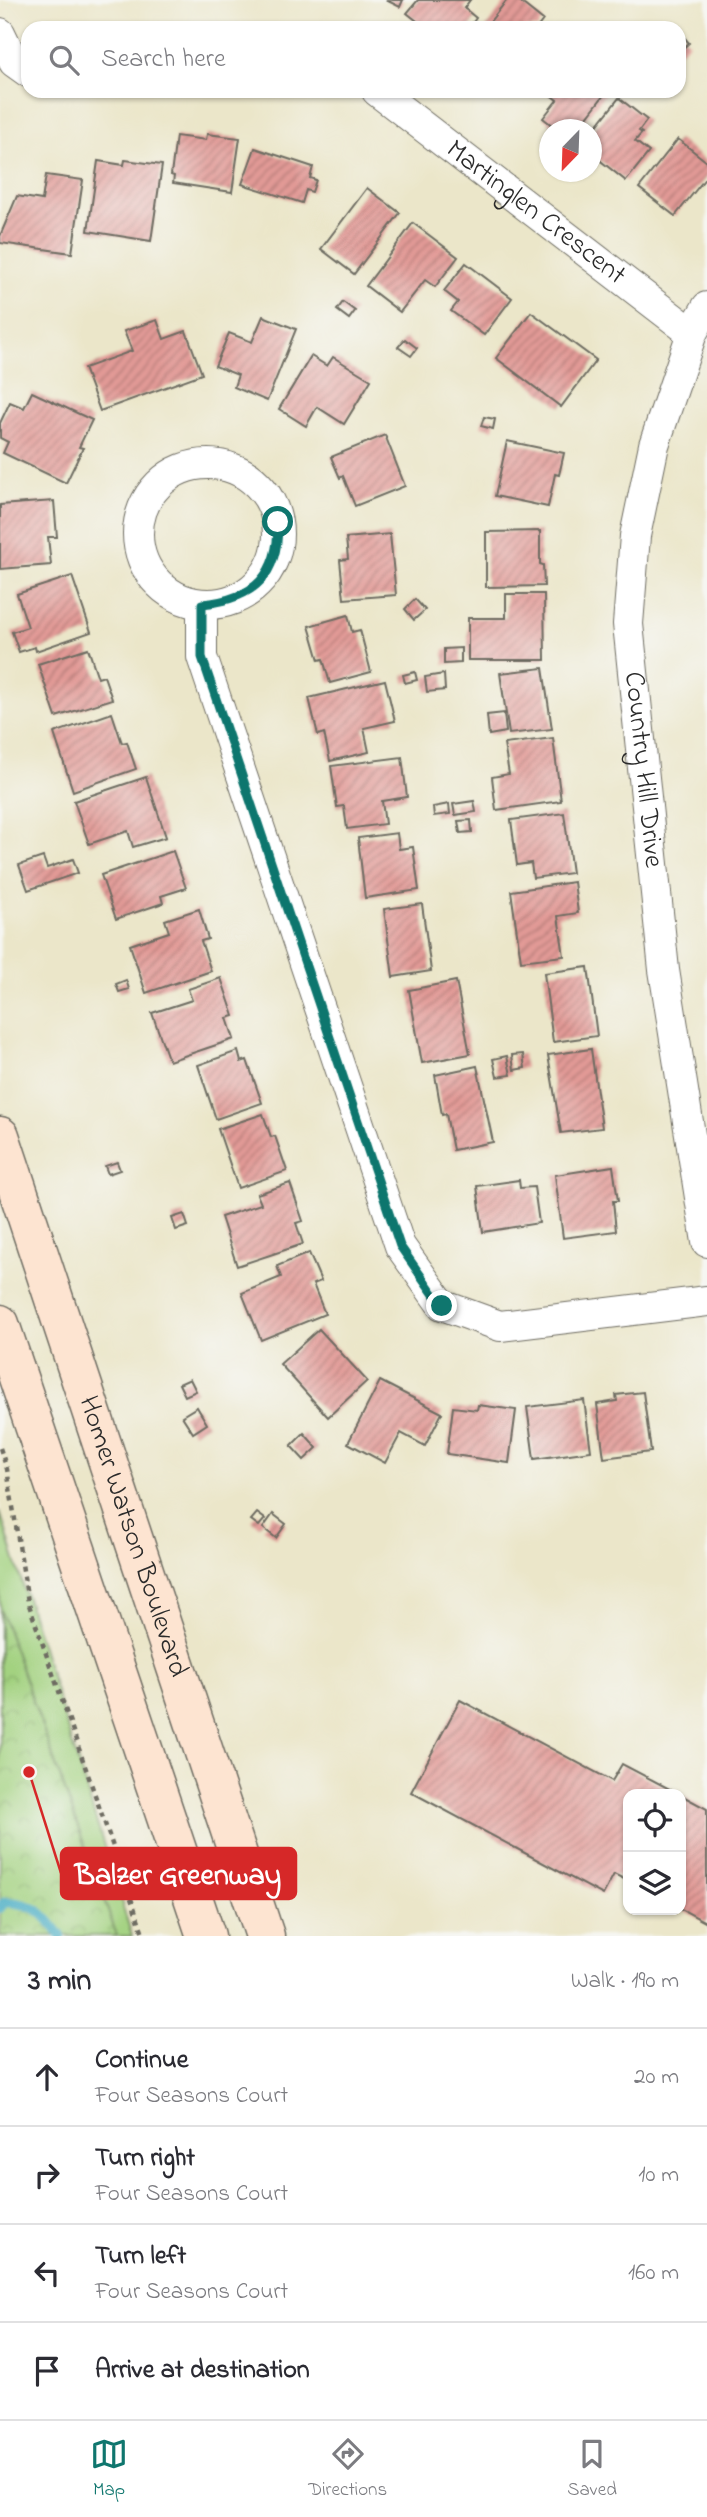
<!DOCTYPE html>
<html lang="en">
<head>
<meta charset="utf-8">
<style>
	body { margin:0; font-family:"Indie Flower",sans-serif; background:#f2f2f3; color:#2b2b33 }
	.controls { position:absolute; right:21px; bottom:21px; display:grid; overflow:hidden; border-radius:14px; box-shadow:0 2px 5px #0004 }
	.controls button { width:63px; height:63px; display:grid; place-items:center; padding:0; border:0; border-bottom:2px solid #e1e1e2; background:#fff; color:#2b2b33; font:35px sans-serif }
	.compass { position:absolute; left:539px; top:119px; width:63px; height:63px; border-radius:50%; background:#fff; box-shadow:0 2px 5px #0004; rotate:203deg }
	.stop { position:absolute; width:21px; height:21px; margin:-16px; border:5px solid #0f766e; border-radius:50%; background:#fff }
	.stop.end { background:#0f766e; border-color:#fff; box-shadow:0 2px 7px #0008 }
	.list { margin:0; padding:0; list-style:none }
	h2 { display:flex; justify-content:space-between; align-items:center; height:91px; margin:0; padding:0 28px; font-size:30px }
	h2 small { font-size:23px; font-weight:400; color:#7c7c81 }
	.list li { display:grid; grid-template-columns:46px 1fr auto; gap:21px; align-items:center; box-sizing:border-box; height:98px; padding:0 28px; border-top:2px solid #e1e1e2 }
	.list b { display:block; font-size:26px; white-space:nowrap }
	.list p { margin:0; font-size:23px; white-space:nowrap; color:#7c7c81 }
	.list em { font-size:23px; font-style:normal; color:#7c7c81 }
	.icon { flex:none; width:38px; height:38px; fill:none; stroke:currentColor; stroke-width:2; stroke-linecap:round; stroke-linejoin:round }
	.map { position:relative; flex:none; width:707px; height:1936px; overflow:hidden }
	.search { position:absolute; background:#fff; box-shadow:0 2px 5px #0004; left:21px; right:21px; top:21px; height:77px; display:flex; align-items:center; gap:18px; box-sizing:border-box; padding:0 24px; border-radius:21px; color:#7c7c81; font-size:26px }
	.sheet { height:483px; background:#fff }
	nav { display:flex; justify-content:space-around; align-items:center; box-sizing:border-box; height:98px; border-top:2px solid #e1e1e2; background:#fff; font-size:19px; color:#7c7c81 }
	nav a { display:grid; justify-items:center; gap:4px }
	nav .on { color:#0f766e }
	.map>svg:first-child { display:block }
	.green { fill:#a3d280; stroke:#677e56; stroke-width:2 }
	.park { fill:url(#park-crowns); stroke:#677e56; stroke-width:2 }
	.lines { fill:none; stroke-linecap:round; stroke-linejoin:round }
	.stream { stroke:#43abc3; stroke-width:10 }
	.building { fill:url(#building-hatch) }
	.minor-casing { stroke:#6e6c62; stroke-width:32 }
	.secondary-casing { stroke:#6e6c62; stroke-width:41 }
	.path { stroke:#6e6c62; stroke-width:4.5; stroke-dasharray:5 5; stroke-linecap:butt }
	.minor { stroke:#fff; stroke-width:30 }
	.secondary { stroke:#fde4d1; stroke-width:38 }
	.route { stroke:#0f766e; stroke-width:9 }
	.labels { text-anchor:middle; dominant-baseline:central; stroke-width:7; stroke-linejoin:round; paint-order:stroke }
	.street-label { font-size:28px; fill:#2b2b2b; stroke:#f6f6f2 }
	.leader { fill:none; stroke:#d62828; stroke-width:2.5 }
	.callout-dot { fill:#d62828; stroke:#f6f6f2; stroke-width:2.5 }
	.callout { fill:#d62828; stroke:#d62828; stroke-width:2.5 }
	.callout-label { font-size:30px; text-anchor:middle; font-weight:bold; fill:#fff }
</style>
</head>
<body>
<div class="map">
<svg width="707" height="1936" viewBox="0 0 707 1936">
	<defs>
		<pattern id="park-crowns" width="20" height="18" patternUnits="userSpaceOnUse" patternTransform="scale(1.75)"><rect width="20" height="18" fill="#a3d280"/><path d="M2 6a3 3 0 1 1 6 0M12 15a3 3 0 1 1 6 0" fill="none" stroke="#8cb46f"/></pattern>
		<pattern id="building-hatch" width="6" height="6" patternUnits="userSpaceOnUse" patternTransform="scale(1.75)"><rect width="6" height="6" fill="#e29a96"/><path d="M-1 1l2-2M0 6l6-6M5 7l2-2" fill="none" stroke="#b77e7b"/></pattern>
	</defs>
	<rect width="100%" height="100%" fill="#f6f6f2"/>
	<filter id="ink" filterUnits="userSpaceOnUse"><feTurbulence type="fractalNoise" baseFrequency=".0143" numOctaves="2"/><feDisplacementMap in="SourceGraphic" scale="14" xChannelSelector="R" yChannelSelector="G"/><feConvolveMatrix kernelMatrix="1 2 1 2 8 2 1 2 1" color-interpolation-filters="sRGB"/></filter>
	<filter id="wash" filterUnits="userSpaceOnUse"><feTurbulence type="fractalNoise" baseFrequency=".00686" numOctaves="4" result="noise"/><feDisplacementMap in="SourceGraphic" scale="28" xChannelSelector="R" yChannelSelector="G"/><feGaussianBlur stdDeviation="1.57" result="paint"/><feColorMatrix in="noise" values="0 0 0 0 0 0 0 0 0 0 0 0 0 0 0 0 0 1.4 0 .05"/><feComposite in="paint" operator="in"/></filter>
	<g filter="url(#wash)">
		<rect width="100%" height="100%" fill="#ebe6c9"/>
		<!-- green -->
		<path class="green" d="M 0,1512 L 132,1936 L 0,1936 Z"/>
		<!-- park -->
		<path class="park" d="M 0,1609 L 117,1936 L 0,1936 Z"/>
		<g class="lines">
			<!-- stream -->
			<path class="stream" d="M 0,1908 L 5,1902 C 35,1903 44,1912 61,1936"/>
		</g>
		<g id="blocks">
			<!-- building -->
			<g class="building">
				<path d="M 386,0 L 403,0 L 400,7 Z"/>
				<path d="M 418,0 L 470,0 L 464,8 L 476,18 L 469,28 L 426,28 L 407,13 Z"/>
				<path d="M 507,0 L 518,0 L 543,20 L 537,28 L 485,28 Z"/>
				<path d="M 679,31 L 689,43 L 679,52 Z"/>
				<path d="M 545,91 L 607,91 L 577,130 L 558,130 L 543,118 L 557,100 Z"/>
				<path d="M 619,98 L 647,120 L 639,131 L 642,133 L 635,141 L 649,152 L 626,181 L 592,154 L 592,132 Z"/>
				<path d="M 207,134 L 240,138 L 232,192 L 173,183 L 174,176 L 171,175 L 176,136 L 206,140 Z"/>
				<path d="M 678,139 L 707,162 L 707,176 L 675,216 L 639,188 Z"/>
				<path d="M 255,148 L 313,167 L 310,178 L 316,180 L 312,192 L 306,190 L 302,203 L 242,184 Z"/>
				<path d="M 125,160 L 162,165 L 151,241 L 88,231 L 98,161 L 124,165 Z"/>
				<path d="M 46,175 L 83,180 L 72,253 L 0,243 L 0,236 L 17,196 L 42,200 Z"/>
				<path d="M 367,188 L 400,213 L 354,274 L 321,249 Z"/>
				<path d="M 413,223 L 458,257 L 435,287 L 425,280 L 400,312 L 366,286 Z"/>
				<path d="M 466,263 L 512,298 L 484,335 L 451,311 L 458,302 L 444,291 Z"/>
				<path d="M 343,302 L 355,311 L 349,319 L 337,310 Z"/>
				<path d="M 531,312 L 596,360 L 561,407 L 496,358 Z"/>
				<path d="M 263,316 L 296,329 L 267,401 L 234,387 L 238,375 L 215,366 L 229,333 L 252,342 Z"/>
				<path d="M 157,320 L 164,339 L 186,331 L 202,374 L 100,411 L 84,368 L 132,351 L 124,331 Z"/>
				<path d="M 405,339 L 417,348 L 411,356 L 398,347 Z"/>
				<path d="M 311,356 L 327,366 L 333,357 L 371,380 L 344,424 L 317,407 L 306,426 L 279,409 Z"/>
				<path d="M 32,392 L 92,420 L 79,447 L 83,448 L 66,483 L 3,453 L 8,442 L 0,438 L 0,423 L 10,402 L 24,408 Z"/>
				<path d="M 484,417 L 495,419 L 493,429 L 481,426 Z"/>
				<path d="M 385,435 L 405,486 L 355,506 L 343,476 L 340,478 L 331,457 Z"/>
				<path d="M 507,441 L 564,453 L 559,475 L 555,474 L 548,507 L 495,496 Z"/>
				<path d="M 54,501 L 57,537 L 48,537 L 51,565 L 0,569 L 0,505 Z"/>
				<path d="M 540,531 L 540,564 L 543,565 L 544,586 L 486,587 L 486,532 Z"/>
				<path d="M 390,534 L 396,595 L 344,599 L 340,560 L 348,559 L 346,538 Z"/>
				<path d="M 72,576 L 91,632 L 36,651 L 35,647 L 19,652 L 12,632 L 28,627 L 17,594 Z"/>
				<path d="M 506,594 L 544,594 L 545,660 L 468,660 L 468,618 L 506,618 Z"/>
				<path d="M 415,599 L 425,610 L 414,620 L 405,609 Z"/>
				<path d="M 348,615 L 352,632 L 360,630 L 371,672 L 330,683 L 323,659 L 319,660 L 309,626 Z"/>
				<path d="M 88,648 L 98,678 L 104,676 L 112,699 L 56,717 L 38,664 Z"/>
				<path d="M 461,648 L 461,663 L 444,664 L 444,649 Z"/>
				<path d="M 543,668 L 552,729 L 509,734 L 500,673 Z"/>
				<path d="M 415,672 L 417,680 L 405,683 L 403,675 Z"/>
				<path d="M 444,674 L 445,690 L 427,692 L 425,677 Z"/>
				<path d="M 385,680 L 395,721 L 364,728 L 369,752 L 330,761 L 324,733 L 318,735 L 309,698 Z"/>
				<path d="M 112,713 L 122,743 L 127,742 L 136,769 L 73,791 L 54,733 Z"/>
				<path d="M 504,713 L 506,732 L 489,735 L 487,715 Z"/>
				<path d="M 553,738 L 561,801 L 496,810 L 492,777 L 509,774 L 504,744 Z"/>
				<path d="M 402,757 L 407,797 L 382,801 L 385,824 L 347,829 L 344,806 L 337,807 L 331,766 Z"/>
				<path d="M 146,777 L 166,837 L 133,847 L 128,831 L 89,844 L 74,801 Z"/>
				<path d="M 474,801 L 476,812 L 455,815 L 453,804 Z"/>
				<path d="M 449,804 L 450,814 L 434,816 L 433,807 Z"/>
				<path d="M 564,813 L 572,873 L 533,878 L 531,863 L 517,865 L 511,820 Z"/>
				<path d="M 471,820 L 472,832 L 460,833 L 458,821 Z"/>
				<path d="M 397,833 L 399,849 L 413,847 L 419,890 L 365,898 L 358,838 Z"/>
				<path d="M 173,851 L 186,888 L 161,896 L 163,903 L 116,919 L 101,875 Z"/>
				<path d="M 43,857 L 47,868 L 73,859 L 78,873 L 28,890 L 19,865 Z"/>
				<path d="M 574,882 L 578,913 L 558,916 L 564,956 L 521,961 L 511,891 Z"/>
				<path d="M 422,904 L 431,971 L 393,977 L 384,909 Z"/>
				<path d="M 199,909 L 208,939 L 201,941 L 211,971 L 146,993 L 130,945 L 169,932 L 165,920 Z"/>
				<path d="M 588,967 L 597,1036 L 553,1042 L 544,973 Z"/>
				<path d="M 221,978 L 234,1016 L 227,1018 L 234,1039 L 169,1061 L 152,1013 L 192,1000 L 188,989 Z"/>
				<path d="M 126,980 L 129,989 L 119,992 L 116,984 Z"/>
				<path d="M 456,981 L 470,1054 L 422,1063 L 409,990 Z"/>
				<path d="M 591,1049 L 602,1128 L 561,1133 L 548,1055 Z"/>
				<path d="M 238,1051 L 241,1062 L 247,1060 L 262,1103 L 216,1119 L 198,1065 Z"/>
				<path d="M 523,1054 L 525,1068 L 514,1070 L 512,1055 Z"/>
				<path d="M 507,1056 L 511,1075 L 497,1077 L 493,1059 Z"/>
				<path d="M 477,1066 L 493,1142 L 453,1150 L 446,1114 L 442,1115 L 435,1075 Z"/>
				<path d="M 263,1114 L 271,1137 L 275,1136 L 287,1171 L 238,1188 L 218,1129 Z"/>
				<path d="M 117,1162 L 120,1170 L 108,1174 L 105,1166 Z"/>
				<path d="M 613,1166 L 618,1201 L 613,1201 L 616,1231 L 563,1238 L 555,1175 Z"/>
				<path d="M 519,1180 L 520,1188 L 534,1187 L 539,1223 L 483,1232 L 477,1186 Z"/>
				<path d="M 290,1183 L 303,1221 L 296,1223 L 303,1244 L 237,1266 L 221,1217 L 261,1204 L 257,1194 Z"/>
				<path d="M 184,1214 L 188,1226 L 176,1230 L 172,1218 Z"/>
				<path d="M 309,1253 L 321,1281 L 313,1284 L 325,1314 L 261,1340 L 242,1293 L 281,1277 L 277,1266 Z"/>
				<path d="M 319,1329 L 367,1381 L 328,1417 L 280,1364 Z"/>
				<path d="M 190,1379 L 196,1391 L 185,1396 L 179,1384 Z"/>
				<path d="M 380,1381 L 442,1413 L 425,1446 L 401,1433 L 385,1463 L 348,1443 Z"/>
				<path d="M 643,1392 L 651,1452 L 604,1458 L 597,1404 L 617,1401 L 616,1395 Z"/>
				<path d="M 584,1400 L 591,1451 L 534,1459 L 527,1407 Z"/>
				<path d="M 478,1405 L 516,1410 L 509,1463 L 447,1454 L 453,1407 L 477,1410 Z"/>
				<path d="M 197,1407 L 207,1424 L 193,1433 L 182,1416 Z"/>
				<path d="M 304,1433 L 317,1448 L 304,1460 L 291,1446 Z"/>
				<path d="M 257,1513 L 265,1519 L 259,1526 L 251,1520 Z"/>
				<path d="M 273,1514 L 286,1524 L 276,1538 L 263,1528 Z"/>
				<path d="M 460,1700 L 612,1781 L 622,1764 L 679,1794 L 628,1794 L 628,1881 L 614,1874 L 603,1895 L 411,1792 Z"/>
				<path d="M 681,1795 L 707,1809 L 707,1923 L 681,1909 Z"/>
			</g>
		</g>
	</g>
	<g filter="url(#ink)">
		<use href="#blocks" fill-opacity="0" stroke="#6e6c62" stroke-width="2"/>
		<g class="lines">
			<defs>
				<g id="minor">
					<path d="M 0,33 L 14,62 L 28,72"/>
					<path id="s1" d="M 377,91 L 692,333"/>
					<path id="s2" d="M 707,307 L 692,333 L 654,445 L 635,536 L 628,624 L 664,970 L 707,1242"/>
					<circle cx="208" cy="534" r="70"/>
					<path d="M 202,604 L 202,657 L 400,1246 L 442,1305 L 500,1326 L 707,1301"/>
				</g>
				<g id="secondary">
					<path id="s3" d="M 0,1136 L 265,1936"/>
					<path d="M 0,1324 L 206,1936"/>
				</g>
			</defs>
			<!-- minor casing -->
			<use href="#minor" class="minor-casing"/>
			<!-- secondary casing -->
			<use href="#secondary" class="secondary-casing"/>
			<!-- path -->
			<path class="path" d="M 0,1448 L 7,1469 L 28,1602 L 144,1936"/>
			<!-- minor -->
			<use href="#minor" class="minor"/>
			<!-- secondary -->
			<use href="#secondary" class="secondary"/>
		</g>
	</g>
	<g class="lines" filter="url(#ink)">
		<!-- route -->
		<path class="route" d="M 278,522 C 279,575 255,599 202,604 L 202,657 L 400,1246 L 442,1306"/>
	</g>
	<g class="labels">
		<!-- street labels -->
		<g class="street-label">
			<text stroke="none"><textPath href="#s1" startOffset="200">Martinglen Crescent</textPath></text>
			<text stroke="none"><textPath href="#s2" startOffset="476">Country Hill Drive</textPath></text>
			<text stroke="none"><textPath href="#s3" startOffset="422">Homer Watson Boulevard</textPath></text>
		</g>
	</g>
	<!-- callouts -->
	<path class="leader" d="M29 1772L61 1873"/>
	<circle class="callout-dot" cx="29" cy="1772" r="7"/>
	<rect class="callout" x="61" y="1848" width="235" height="51" rx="7"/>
	<g class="callout-label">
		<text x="178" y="1884">Balzer Greenway</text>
	</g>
</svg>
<div class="controls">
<button><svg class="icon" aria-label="locate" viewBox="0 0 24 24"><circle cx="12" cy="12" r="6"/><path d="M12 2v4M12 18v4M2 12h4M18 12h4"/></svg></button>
<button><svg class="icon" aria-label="layers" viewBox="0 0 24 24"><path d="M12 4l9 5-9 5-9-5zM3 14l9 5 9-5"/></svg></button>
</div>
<svg class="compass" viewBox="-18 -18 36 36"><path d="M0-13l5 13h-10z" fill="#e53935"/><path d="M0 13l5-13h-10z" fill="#7c7c81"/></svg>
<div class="stop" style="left:278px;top:522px"></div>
<div class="stop end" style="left:442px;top:1306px"></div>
<div class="search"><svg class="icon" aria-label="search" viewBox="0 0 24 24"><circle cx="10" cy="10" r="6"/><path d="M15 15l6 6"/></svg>Search here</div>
</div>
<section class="sheet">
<h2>3 min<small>Walk · 190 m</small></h2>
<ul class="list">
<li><svg class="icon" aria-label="ahead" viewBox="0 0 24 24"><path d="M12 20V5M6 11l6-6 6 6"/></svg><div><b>Continue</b><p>Four Seasons Court</p></div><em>20 m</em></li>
<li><svg class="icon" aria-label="right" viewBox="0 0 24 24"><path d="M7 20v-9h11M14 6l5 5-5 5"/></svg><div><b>Turn right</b><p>Four Seasons Court</p></div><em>10 m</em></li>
<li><svg class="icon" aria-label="left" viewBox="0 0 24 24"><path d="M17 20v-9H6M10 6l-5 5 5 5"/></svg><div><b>Turn left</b><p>Four Seasons Court</p></div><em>160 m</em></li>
<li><svg class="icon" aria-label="arrive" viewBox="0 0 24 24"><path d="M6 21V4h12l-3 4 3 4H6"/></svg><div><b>Arrive at destination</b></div></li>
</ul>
</section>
<nav>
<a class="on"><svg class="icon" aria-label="map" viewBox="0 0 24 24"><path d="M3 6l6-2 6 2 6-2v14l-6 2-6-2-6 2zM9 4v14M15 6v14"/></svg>Map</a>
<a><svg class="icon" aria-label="directions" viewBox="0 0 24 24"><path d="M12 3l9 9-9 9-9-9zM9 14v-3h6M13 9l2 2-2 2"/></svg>Directions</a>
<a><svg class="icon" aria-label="saved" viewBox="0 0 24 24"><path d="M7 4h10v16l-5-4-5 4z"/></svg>Saved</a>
</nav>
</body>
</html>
